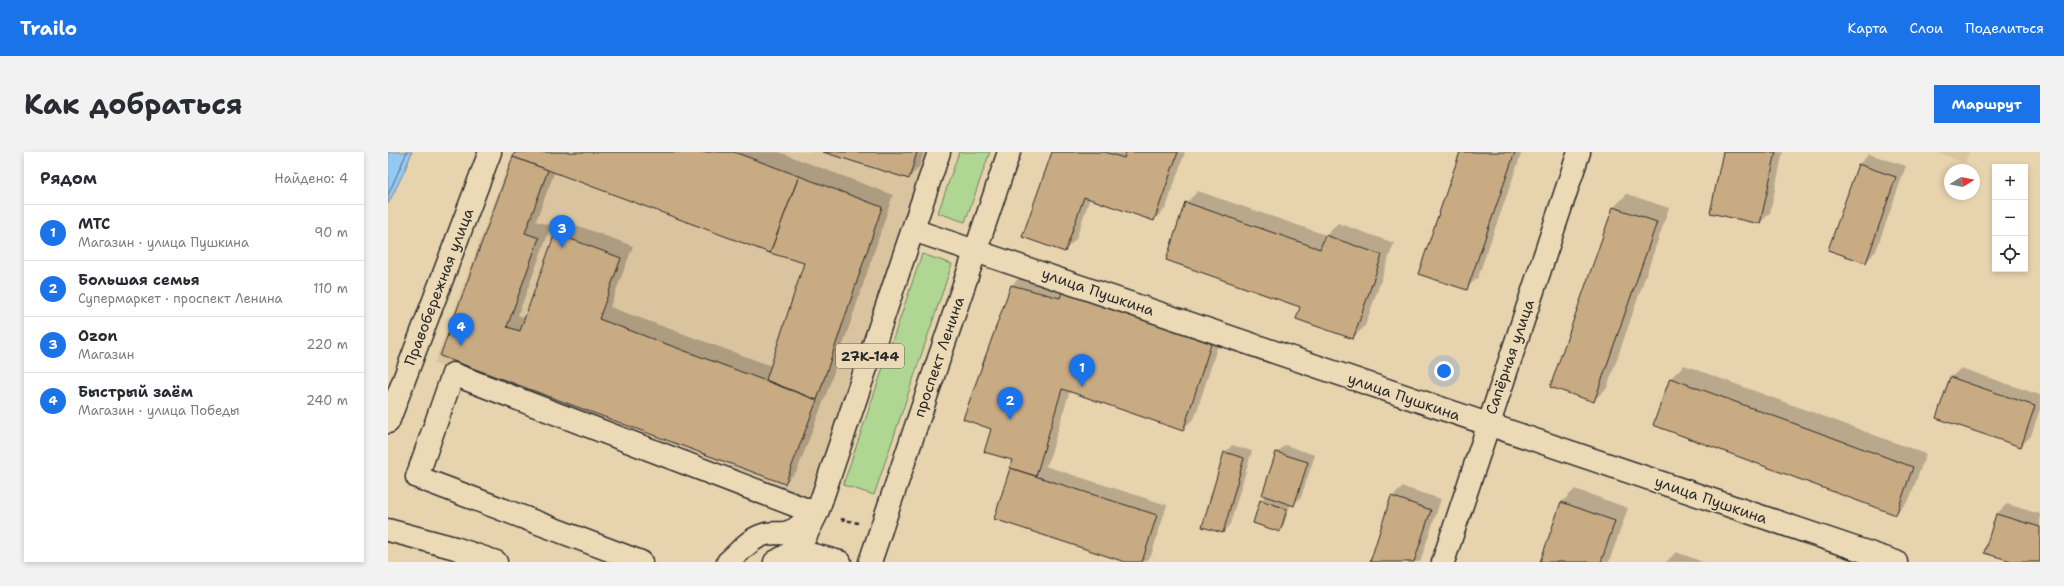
<!DOCTYPE html>
<html lang="ru">
<head>
<meta charset="utf-8">
<style>
	body { margin:0; font-family:"Shantell Sans",sans-serif; background:#f2f2f3; color:#2b2b33 }
	.controls { position:absolute; right:12px; top:12px; display:grid; overflow:hidden; border-radius:0px; box-shadow:0 2px 6px #0003 }
	.controls button { width:36px; height:36px; display:grid; place-items:center; padding:0; border:0; border-bottom:1px solid #e1e1e2; background:#fff; color:#2b2b33; font:20px sans-serif }
	.compass { position:absolute; left:1556px; top:12px; width:36px; height:36px; border-radius:50%; background:#fff; box-shadow:0 2px 6px #0003; rotate:80deg }
	.you { position:absolute; left:1056px; top:219px; width:14px; height:14px; margin:-10px; border:3px solid #fff; border-radius:50%; background:#1a73e8; box-shadow:0 0 0 6px #1a73e833 }
	.badge { display:grid; place-items:center; width:26px; height:26px; border-radius:50%; background:#1a73e8; color:#fff; font-size:13px; font-weight:700 }
	.pin { position:absolute; translate:-50% -33px; filter:drop-shadow(0 1px 2px #0008) }
	.pin::after { content:''; position:absolute; top:21px; width:14px; height:12px; background:inherit; clip-path:polygon(0 0,100% 0,50% 100%) }
	.list { margin:0; padding:0; list-style:none }
	h2 { display:flex; justify-content:space-between; align-items:center; height:52px; margin:0; padding:0 16px; font-size:17px }
	h2 small { font-size:13px; font-weight:400; color:#7c7c81 }
	.list li { display:grid; grid-template-columns:26px 1fr auto; gap:12px; align-items:center; box-sizing:border-box; height:56px; padding:0 16px; border-top:1px solid #e1e1e2 }
	.list b { display:block; font-size:15px; white-space:nowrap }
	.list p { margin:0; font-size:13px; white-space:nowrap; color:#7c7c81 }
	.list em { font-size:13px; font-style:normal; color:#7c7c81 }
	.icon { flex:none; width:22px; height:22px; fill:none; stroke:currentColor; stroke-width:2; stroke-linecap:round; stroke-linejoin:round }
	.map { position:relative; flex:none; width:1652px; height:410px; overflow:hidden; border-radius:0px }
	header { display:flex; align-items:center; gap:24px; box-sizing:border-box; height:56px; padding:0 20px; background:#1a73e8; color:#fff }
	header strong { font-size:19px }
	nav { display:flex; gap:22px; margin-inline-start:auto; font-size:14px }
	.intro { display:flex; align-items:center; justify-content:space-between; box-sizing:border-box; height:96px; padding:0 24px }
	h1 { margin:0; font-size:28px }
	.button { padding:10px 18px; border-radius:0px; background:#1a73e8; color:#fff; font-size:14px; font-weight:700 }
	main { display:flex; gap:24px; padding:0 24px }
	aside { flex:1; background:#fff; border-radius:0px; box-shadow:0 2px 6px #0003 }
	.map>svg:first-child { display:block }
	.built { fill:#dac4a0 }
	.green { fill:#afd793; stroke:#6d815f }
	.water { fill:#95c8f2; stroke:#6b89a2 }
	.shadow { fill:#0003; fill-rule:evenodd }
	.lines { fill:none; stroke-linecap:round; stroke-linejoin:round }
	.shore { stroke:#556a7b; stroke-width:1 }
	.building { fill:#c8ab83; stroke:#2b2b2b }
	.minor-casing { stroke:#2b2b2b; stroke-width:25 }
	.major-casing { stroke:#2b2b2b; stroke-width:25 }
	.path { stroke:#2b2b2b; stroke-width:2.5; stroke-dasharray:4 3; stroke-linecap:butt }
	.minor { stroke:#ecdab7; stroke-width:22 }
	.major { stroke:#ecdab7; stroke-width:22 }
	.labels { text-anchor:middle; dominant-baseline:central; stroke-width:3; stroke-linejoin:round; paint-order:stroke }
	.shield { fill:#ecdab7; stroke:#656055; stroke-width:1 }
	.shield-label { font-size:14px; font-weight:bold; fill:#2b2b2b }
	.street-label { font-size:15px; fill:#2b2b2b; stroke:#ecdab7 }
</style>
</head>
<body>
<header>
<strong>Trailo</strong>
<nav><a>Карта</a><a>Слои</a><a>Поделиться</a></nav>
</header>
<div class="intro"><h1>Как добраться</h1><a class="button">Маршрут</a></div>
<main>
<aside>
<h2>Рядом<small>Найдено: 4</small></h2>
<ul class="list">
<li><span class="badge">1</span><div><b>МТС</b><p>Магазин · улица Пушкина</p></div><em>90 m</em></li>
<li><span class="badge">2</span><div><b>Большая семья</b><p>Супермаркет · проспект Ленина</p></div><em>110 m</em></li>
<li><span class="badge">3</span><div><b>Ozon</b><p>Магазин</p></div><em>220 m</em></li>
<li><span class="badge">4</span><div><b>Быстрый заём</b><p>Магазин · улица Победы</p></div><em>240 m</em></li>
</ul>
</aside>
<div class="map">
<svg width="1652" height="410" viewBox="0 0 1652 410">
	<rect width="100%" height="100%" fill="#e8d3af"/>
	<filter id="ink" filterUnits="userSpaceOnUse"><feTurbulence type="fractalNoise" baseFrequency=".025" numOctaves="2"/><feDisplacementMap in="SourceGraphic" scale="8" xChannelSelector="R" yChannelSelector="G"/><feConvolveMatrix kernelMatrix="1 2 1 2 8 2 1 2 1" color-interpolation-filters="sRGB"/></filter>
	<g filter="url(#ink)">
		<!-- built -->
		<g class="built">
			<path d="M 125,0 L 539,0 L 426,356 L 46,212 Z"/>
			<path d="M 1549,0 L 1581,0 L 1577,11 Z"/>
		</g>
		<!-- green -->
		<g class="green">
			<path d="M 571,0 L 602,0 L 577,70 L 550,61 Z"/>
			<path d="M 534,102 L 564,112 L 486,343 L 455,333 Z"/>
		</g>
		<!-- water -->
		<path class="water" d="M 0,0 L 24,0 L 16,20 L 0,52 Z"/>
		<!-- shadow -->
		<g class="shadow">
			<path d="M 128,0 L 391,0 L 505,43 L 441,235 L 409,319 L 397,331 L 53,203 ZM 167,19 L 417,110 L 384,214 L 222,155 L 245,94 L 180,70 L 168,82 L 138,166 L 130,163 L 163,74 L 148,69 Z"/>
			<path d="M 438,0 L 536,0 L 531,16 L 520,26 Z"/>
			<path d="M 665,0 L 797,0 L 778,56 L 766,68 L 702,46 L 688,87 L 676,99 Z"/>
			<path d="M 1073,0 L 1134,0 L 1090,125 L 1078,137 Z"/>
			<path d="M 1336,0 L 1395,0 L 1382,61 L 1372,71 Z"/>
			<path d="M 1481,2 L 1518,14 L 1488,99 L 1478,110 L 1471,12 Z"/>
			<path d="M 810,39 L 938,83 L 950,71 L 1006,91 L 977,174 L 965,186 L 913,154 L 798,51 Z"/>
			<path d="M 1239,42 L 1281,56 L 1219,236 L 1205,249 L 1163,234 L 1226,55 Z"/>
			<path d="M 636,121 L 836,174 L 807,265 L 795,277 L 682,238 L 660,311 L 657,314 L 779,353 L 763,404 L 756,410 L 740,410 L 607,367 L 626,307 L 604,277 L 576,267 L 624,133 Z"/>
			<path d="M 1296,213 L 1538,302 L 1521,348 L 1508,362 L 1266,273 L 1283,226 Z"/>
			<path d="M 1573,216 L 1652,243 L 1652,257 L 1643,284 L 1633,294 L 1562,226 Z"/>
			<path d="M 844,293 L 864,299 L 842,372 L 835,380 L 837,301 Z"/>
			<path d="M 897,293 L 927,303 L 913,345 L 906,352 L 903,351 L 895,375 L 892,378 L 866,370 L 873,348 L 878,343 L 889,301 Z"/>
			<path d="M 1015,335 L 1053,347 L 1032,410 L 983,410 L 1004,345 Z"/>
			<path d="M 1187,337 L 1240,356 L 1221,410 L 1153,410 L 1174,350 Z"/>
			<path d="M 1619,352 L 1652,362 L 1652,410 L 1630,410 L 1608,362 Z"/>
			<path d="M 1288,400 L 1315,410 L 1278,410 Z"/>
		</g>
		<g class="lines">
			<!-- shore -->
			<path class="shore" d="M 0,43 L 19,0"/>
		</g>
		<!-- building -->
		<g class="building">
			<path d="M 127,0 L 346,0 L 411,24 L 382,101 L 125,5 Z"/>
			<path d="M 435,0 L 529,0 L 521,27 Z"/>
			<path d="M 664,0 L 717,0 L 736,6 L 738,0 L 790,0 L 766,69 L 696,45 L 677,100 L 634,85 Z"/>
			<path d="M 1072,0 L 1127,0 L 1079,138 L 1030,122 Z"/>
			<path d="M 1335,0 L 1388,0 L 1372,72 L 1322,61 Z"/>
			<path d="M 125,5 L 160,18 L 137,81 L 151,86 L 119,175 L 132,179 L 167,81 L 233,106 L 211,167 L 429,248 L 397,332 L 52,204 Z"/>
			<path d="M 1470,12 L 1508,25 L 1478,111 L 1440,98 Z"/>
			<path d="M 411,24 L 494,55 L 429,248 L 378,228 L 416,111 L 382,101 Z"/>
			<path d="M 797,50 L 932,97 L 937,83 L 994,103 L 965,187 L 908,167 L 912,155 L 778,108 Z"/>
			<path d="M 1225,55 L 1269,70 L 1206,250 L 1162,235 Z"/>
			<path d="M 623,133 L 672,146 L 675,138 L 825,186 L 795,279 L 674,237 L 648,324 L 622,316 L 624,308 L 596,300 L 603,277 L 575,267 Z"/>
			<path d="M 1562,225 L 1647,254 L 1633,295 L 1548,266 Z"/>
			<path d="M 1282,226 L 1525,315 L 1508,363 L 1265,273 Z"/>
			<path d="M 836,300 L 856,306 L 835,381 L 814,375 Z"/>
			<path d="M 888,300 L 920,310 L 906,354 L 874,343 Z"/>
			<path d="M 622,316 L 769,363 L 754,410 L 737,410 L 606,367 Z"/>
			<path d="M 1003,344 L 1043,358 L 1026,410 L 982,410 Z"/>
			<path d="M 872,348 L 899,357 L 892,380 L 865,371 Z"/>
			<path d="M 1173,350 L 1227,369 L 1213,410 L 1152,410 Z"/>
			<path d="M 1608,362 L 1652,375 L 1652,410 L 1627,410 L 1596,401 Z"/>
		</g>
		<g class="lines">
			<defs>
				<g id="minor">
					<path d="M 525,78 L 1508,410"/>
					<path d="M 0,270 L 102,0"/>
					<path d="M 253,410 L 29,325 L 65,222 L 422,359 C 419,369 408,379 397,381 C 390,382 381,380 375,383 C 361,387 351,401 340,410"/>
					<path d="M 1055,410 L 1191,0"/>
				</g>
				<g id="major">
					<path d="M 0,378 L 67,396 L 108,410"/>
					<path d="M 401,402 L 417,385 L 429,361 L 551,0"/>
					<path d="M 387,410 L 401,402 L 426,403 L 452,410"/>
					<path d="M 482,410 L 621,0"/>
				</g>
			</defs>
			<!-- minor casing -->
			<use href="#minor" class="minor-casing"/>
			<!-- major casing -->
			<use href="#major" class="major-casing"/>
			<!-- path -->
			<path class="path" d="M 453,367 L 470,371"/>
			<!-- minor -->
			<use href="#minor" class="minor"/>
			<!-- major -->
			<use href="#major" class="major"/>
		</g>
	</g>
	<g class="labels">
		<!-- shield labels -->
		<rect class="shield" x="448" y="192" width="68" height="24" rx="3"/>
		<g class="shield-label">
			<text x="482" y="204">27К-144</text>
		</g>
		<!-- street labels -->
		<g class="street-label">
			<text transform="translate(51 135) rotate(-69)">Правобережная улица</text>
			<text transform="translate(710 140) rotate(19)">улица Пушкина</text>
			<text transform="translate(551 205) rotate(-71)">проспект Ленина</text>
			<text transform="translate(1122 205) rotate(-71)">Сапёрная улица</text>
			<text transform="translate(1016 245) rotate(19)">улица Пушкина</text>
			<text transform="translate(1323 348) rotate(19)">улица Пушкина</text>
		</g>
	</g>
</svg>
<div class="controls">
<button>+</button>
<button>−</button>
<button><svg class="icon" aria-label="locate" viewBox="0 0 24 24"><circle cx="12" cy="12" r="6"/><path d="M12 2v4M12 18v4M2 12h4M18 12h4"/></svg></button>
</div>
<svg class="compass" viewBox="-18 -18 36 36"><path d="M0-13l5 13h-10z" fill="#e53935"/><path d="M0 13l5-13h-10z" fill="#7c7c81"/></svg>
<div class="you"></div>
<div class="pin badge" style="left:694px;top:235px">1</div>
<div class="pin badge" style="left:622px;top:268px">2</div>
<div class="pin badge" style="left:174px;top:96px">3</div>
<div class="pin badge" style="left:73px;top:194px">4</div>
</div>
</main>
</body>
</html>
